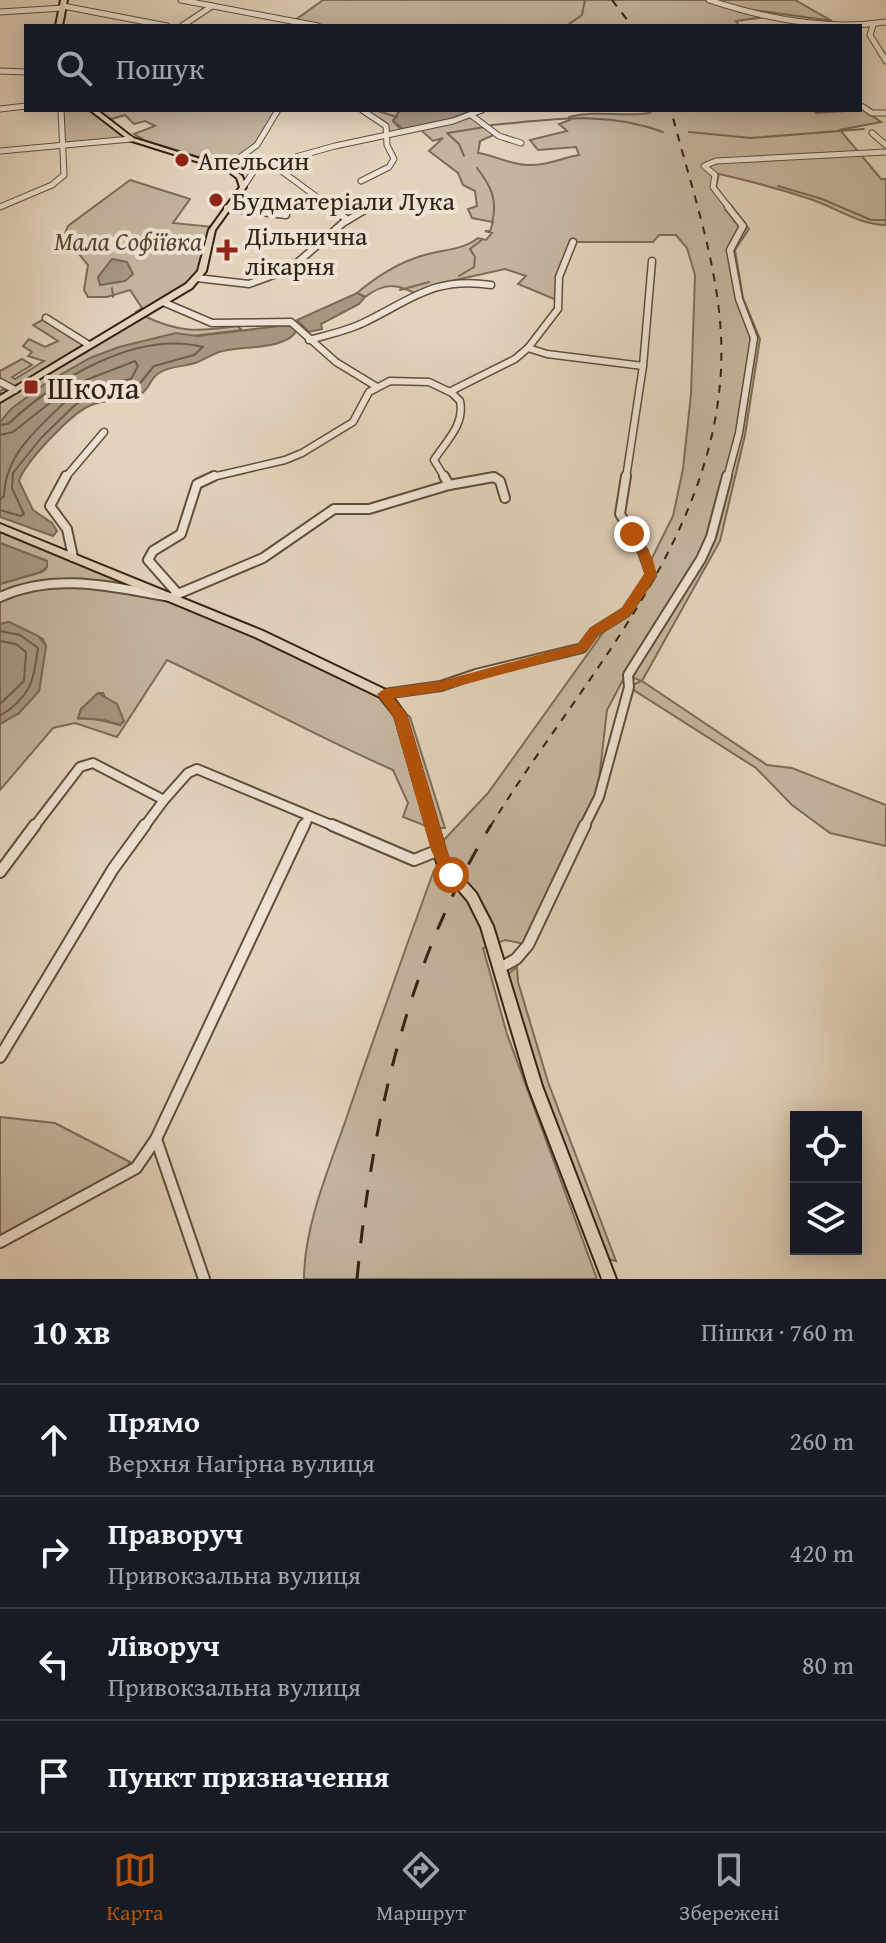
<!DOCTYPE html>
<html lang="uk">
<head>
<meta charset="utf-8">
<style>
	body { margin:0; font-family:"Gentium Book Plus",serif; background:#20242c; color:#f1f3f6 }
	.controls { position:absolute; right:24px; bottom:24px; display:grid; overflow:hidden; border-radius:0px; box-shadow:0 4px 20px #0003 }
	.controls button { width:72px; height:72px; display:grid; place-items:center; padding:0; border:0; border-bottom:2px solid #363941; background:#171b24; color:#f1f3f6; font:40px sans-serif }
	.stop { position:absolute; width:24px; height:24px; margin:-18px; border:6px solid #b45309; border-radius:50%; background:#fff }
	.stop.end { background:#b45309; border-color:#fff; box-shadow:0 2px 8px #0008 }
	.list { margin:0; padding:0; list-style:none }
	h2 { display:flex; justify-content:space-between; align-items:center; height:104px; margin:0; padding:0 32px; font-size:34px }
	h2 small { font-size:26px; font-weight:400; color:#9ea1a6 }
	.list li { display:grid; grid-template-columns:52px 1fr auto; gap:24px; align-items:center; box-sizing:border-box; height:112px; padding:0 32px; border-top:2px solid #363941 }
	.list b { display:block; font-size:30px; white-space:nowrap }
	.list p { margin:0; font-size:26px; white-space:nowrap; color:#9ea1a6 }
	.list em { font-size:26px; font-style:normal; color:#9ea1a6 }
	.icon { flex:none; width:44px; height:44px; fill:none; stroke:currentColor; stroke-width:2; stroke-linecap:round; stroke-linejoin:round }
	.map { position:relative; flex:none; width:886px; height:1279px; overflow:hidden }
	.search { position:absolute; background:#171b24; box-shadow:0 4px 20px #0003; left:24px; right:24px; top:24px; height:88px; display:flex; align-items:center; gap:20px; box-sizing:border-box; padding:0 28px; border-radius:0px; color:#9ea1a6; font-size:30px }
	.sheet { height:552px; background:#171b24 }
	nav { display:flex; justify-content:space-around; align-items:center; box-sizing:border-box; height:112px; border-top:2px solid #363941; background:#171b24; font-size:22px; color:#9ea1a6 }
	nav a { display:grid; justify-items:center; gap:4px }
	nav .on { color:#b45309 }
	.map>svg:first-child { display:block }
	.green { fill:#c5b59f; stroke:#7c6c58; stroke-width:2; fill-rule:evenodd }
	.water { fill:#a79782; stroke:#796955; stroke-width:2 }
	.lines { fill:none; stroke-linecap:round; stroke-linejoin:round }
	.shore { stroke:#6d5d4a; stroke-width:2 }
	.stream { stroke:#796955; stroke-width:2 }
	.minor-far3-casing { stroke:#5f4f3c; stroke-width:7 }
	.minor-far2-casing { stroke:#5f4f3c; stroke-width:9 }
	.minor-far1-casing { stroke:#5f4f3c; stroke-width:12 }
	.minor-casing { stroke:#5f4f3c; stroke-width:14 }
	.major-casing { stroke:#332312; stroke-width:4 }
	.minor-far3 { stroke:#ede2d3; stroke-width:5 }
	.minor-far2 { stroke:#ede2d3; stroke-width:6 }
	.minor-far1 { stroke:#ede2d3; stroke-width:8 }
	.minor { stroke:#ede2d3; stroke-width:10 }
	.major { fill:#e3d3bc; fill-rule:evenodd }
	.rail-far1 { stroke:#332312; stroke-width:2; stroke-dasharray:8 8; stroke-linecap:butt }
	.rail { stroke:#332312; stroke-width:3; stroke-dasharray:18 18; stroke-linecap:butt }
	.route { fill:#b45309 }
	.poi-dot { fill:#8f2418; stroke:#ede2d3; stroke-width:3 }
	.labels { text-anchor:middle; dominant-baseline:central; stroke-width:8; stroke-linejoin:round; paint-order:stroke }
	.far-poi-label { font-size:26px; fill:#332312; stroke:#ede2d3; text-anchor:start }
	.far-park-label { font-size:26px; font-style:italic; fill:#584835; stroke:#ede2d3 }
	.poi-label { font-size:32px; fill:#332312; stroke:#ede2d3; text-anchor:start }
</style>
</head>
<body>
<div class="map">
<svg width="886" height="1279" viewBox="0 0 886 1279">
	<rect width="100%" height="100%" fill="#e3d3bc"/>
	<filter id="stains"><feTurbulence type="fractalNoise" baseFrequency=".0025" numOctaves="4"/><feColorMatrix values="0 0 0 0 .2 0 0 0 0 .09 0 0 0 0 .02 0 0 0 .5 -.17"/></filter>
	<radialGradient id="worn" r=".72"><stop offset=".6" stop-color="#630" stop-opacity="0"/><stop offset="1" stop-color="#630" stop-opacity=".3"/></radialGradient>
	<!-- green -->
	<g class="green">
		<path d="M 323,0 L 795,0 L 832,21 L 754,10 L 766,17 L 736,21 L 739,25 L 734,26 L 318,26 L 294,21 Z"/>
		<path d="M 860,107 L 881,122 L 840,130 L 881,179 L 886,179 L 886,225 C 859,225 835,207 810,199 C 780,189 750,181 719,174 L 716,187 L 749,229 L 735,250 L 743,298 L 760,339 L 745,435 L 720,541 L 642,681 L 767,765 L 792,768 L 886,805 L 886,846 L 830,833 L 792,805 L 756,768 L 629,687 L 641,681 L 626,674 L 607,710 L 597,797 L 525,944 L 505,940 L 483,948 L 507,1034 L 597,1279 L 304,1279 C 304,1228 327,1173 344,1125 C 373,1040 403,955 434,870 L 449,866 L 442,842 L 488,793 L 612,620 L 630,611 L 652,574 L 652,558 L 673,516 L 683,469 L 691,394 L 695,275 L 687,248 L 676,235 L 659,235 L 653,242 L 573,242 L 561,272 L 559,301 L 518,284 L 526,276 L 505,269 L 442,283 L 417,294 C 396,284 385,282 365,297 L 357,293 C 376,277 394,265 418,257 C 439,249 460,252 478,238 L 486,240 L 492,233 L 485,231 L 490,231 L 493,222 L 472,218 L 468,209 L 477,206 L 475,191 L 463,185 L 458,173 L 429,151 L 443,138 L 433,141 L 420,129 L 387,137 L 389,131 L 362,110 L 400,110 L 393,121 L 400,129 L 482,110 L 472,115 L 496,134 L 480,141 L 478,153 C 497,156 513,166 531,165 C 550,165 561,158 579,155 L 576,147 L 538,150 L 530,140 L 567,131 L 559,124 L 570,120 L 569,117 C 596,110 623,117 650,113 L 652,110 L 813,110 L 816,113 L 860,110 Z"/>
		<path d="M 61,110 L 278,110 L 257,145 L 228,166 L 146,141 L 134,134 L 155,126 L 145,121 L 134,124 L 125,115 L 105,121 L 131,139 L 62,144 Z"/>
		<path d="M 130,180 L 190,199 L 173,223 L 214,227 L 197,278 L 142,315 C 179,333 198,332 237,326 L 242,330 L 184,337 L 0,433 L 0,391 L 3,389 L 11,392 L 14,390 L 0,378 L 0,371 L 22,359 L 32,365 L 12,377 L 15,379 L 44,361 L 28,356 L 32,352 L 23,346 L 29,339 L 45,347 L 58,341 L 33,325 L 46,318 L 89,345 L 140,315 L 136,312 L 142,308 L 130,290 L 107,297 L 88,297 L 84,290 L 88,265 L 64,236 L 68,226 Z"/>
		<path d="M 0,531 L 149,591 L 118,591 L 175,603 L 219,620 L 381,698 L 394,716 L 426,826 L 403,817 L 408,803 L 393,770 C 316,736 243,696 167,660 L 117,737 L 75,723 L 53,728 L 0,790 L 0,724 L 19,713 L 39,691 L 46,646 L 43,639 L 9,622 L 0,624 L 0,584 L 42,572 L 46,569 L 47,561 L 0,543 ZM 98,693 L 103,693 L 120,725 L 91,718 L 79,719 L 81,709 Z"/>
		<path d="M 405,713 L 410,717 L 445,828 L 433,828 L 402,723 Z"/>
		<path d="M 517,967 L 518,982 L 548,1082 L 616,1261 L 608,1259 L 541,1084 L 507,975 Z"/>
		<path d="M 0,1117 L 55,1123 L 130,1162 L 123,1174 L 0,1242 Z"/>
	</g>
	<!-- water -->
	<g class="water">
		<path d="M 400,110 L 473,110 L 451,119 L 403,129 L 393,121 Z"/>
		<path d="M 112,259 L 127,262 L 133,274 L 125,281 L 100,285 L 98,277 Z"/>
		<path d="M 357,293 L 365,297 L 359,304 L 321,324 L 322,329 L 309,332 L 297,320 Z"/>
		<path d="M 288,325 L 297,329 C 290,350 241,346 223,351 C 213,353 204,360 195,363 C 183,367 169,366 159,373 C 149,379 150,390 139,395 C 123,400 104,399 89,406 C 70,415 25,462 19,481 L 33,510 L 52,523 L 57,531 L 53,536 L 0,517 L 0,422 L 11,409 L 46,383 L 90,358 L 119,347 L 176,333 L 197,336 Z"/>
		<path d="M 0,543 L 47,561 L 47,567 L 40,572 L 0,584 Z"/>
		<path d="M 9,622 L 38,636 L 46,646 L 39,691 L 19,713 L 0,724 L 0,624 Z"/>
		<path d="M 98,693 L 117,704 L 124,721 L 120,725 L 104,720 L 78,718 L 81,709 Z"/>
	</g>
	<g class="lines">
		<!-- shore -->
		<g class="shore">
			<path d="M 135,361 L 138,366 L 131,379 L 90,387 L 86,385 L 86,380 Z"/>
			<path d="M 0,425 L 8,424 C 57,379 135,330 203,347 L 194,355 L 154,366 L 136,388 L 89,397 L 75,405 L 41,438 L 13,473 L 12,488 L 24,514 L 20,516 L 0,510"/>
			<path d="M 0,435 L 13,432 L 56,398 L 65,397 L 65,402 C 37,429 5,455 4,496 L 0,500"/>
			<path d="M 0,631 L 20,635 L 38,648 C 33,683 31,696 0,716"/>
			<path d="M 0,641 L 16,644 L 26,652 L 24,681 L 0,704"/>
		</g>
		<!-- stream -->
		<g class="stream">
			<path d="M 566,26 L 582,15 L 585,0"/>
			<path d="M 375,110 L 397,117"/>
			<path d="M 491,125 C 550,120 606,110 663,132"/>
			<path d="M 689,132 L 751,138 L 864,129"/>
			<path d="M 447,133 L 459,144 L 464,156"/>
			<path d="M 448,133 L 485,127"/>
			<path d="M 477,168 C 491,186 498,200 492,223"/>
			<path d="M 778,186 L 822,199 L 871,220 L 886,220"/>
			<path d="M 459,276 L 474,267 L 475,257 L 470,249 L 483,239"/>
			<path d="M 112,288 L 113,297"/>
			<path d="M 400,290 L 429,282"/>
		</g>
		<defs>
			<g id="minor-far3">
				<path d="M 181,0 L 318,26"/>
				<path d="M 709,0 C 766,19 826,31 886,22"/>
				<path d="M 63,6 L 167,26"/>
				<path d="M 0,12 L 63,8"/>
				<path d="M 873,25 L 870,35 L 886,61"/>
				<path d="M 182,26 L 212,6"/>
				<path d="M 0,71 L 26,72"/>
				<path d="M 863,107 L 872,113 L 886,113"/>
				<path d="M 0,109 L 26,106"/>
				<path d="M 471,115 L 499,136 L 521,143"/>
				<path d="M 872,133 L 886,145"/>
				<path d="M 0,151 L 131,139"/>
				<path d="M 272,164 L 333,209"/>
				<path d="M 228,166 L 256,168"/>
				<path d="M 225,168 L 257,145 L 278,110"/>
				<path d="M 361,181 L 389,167 L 394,159 L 387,145 L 386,126 L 362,110"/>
				<path d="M 243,187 L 256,168 L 335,146 L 453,121 L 482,110"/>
				<path d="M 0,207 L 52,185 L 64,175 L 61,110"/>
				<path d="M 227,208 L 234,209"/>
				<path d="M 367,209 L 385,198"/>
				<path d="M 730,209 L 713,187 L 715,175 L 704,166 L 716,161 L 886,152"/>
			</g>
			<g id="minor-far2">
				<path d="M 330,207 L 348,220"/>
				<path d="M 227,208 L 286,215"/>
				<path d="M 197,278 L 249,284 L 290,269 L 343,223 L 370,207"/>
				<path d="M 163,302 L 212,323 L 291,322 L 336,362 L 377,387"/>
				<path d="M 46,318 L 89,345"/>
				<path d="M 309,340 C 327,335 346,331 363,323 C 411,300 434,276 491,285"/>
				<path d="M 528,348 L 547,354 L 643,366"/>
				<path d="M 0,382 L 15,390"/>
				<path d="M 451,391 L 515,359 L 528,348 L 558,309 L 559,277 L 573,242"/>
				<path d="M 65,478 L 104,432"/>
				<path d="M 208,478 L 285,460 L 302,453 L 353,422 L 369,392 L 390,381 L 429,382 L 452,393 L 460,401 C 465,425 446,441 434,460 L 445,478"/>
				<path d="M 487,478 L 496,478"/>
				<path d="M 626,478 L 643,366 L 652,261"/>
				<path d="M 727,478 L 739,433 L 754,338 L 739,299 L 730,250 L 743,226 L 728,207"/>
			</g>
			<g id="minor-far1">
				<path d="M 66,476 L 50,506 L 67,529 L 73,557"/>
				<path d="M 444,476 L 449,485"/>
				<path d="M 178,594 L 148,560 L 153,551 L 181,534 L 197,484 L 214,476"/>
				<path d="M 0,597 C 58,571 116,588 176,598 L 178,594 L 263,558 L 334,509 L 369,509 L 449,485 L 494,477 L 500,481 L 505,498"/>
				<path d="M 384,694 L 441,686 L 476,674 L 582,648 L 594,632 L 626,612 L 651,575 L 643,552 L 620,514 L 626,476"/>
				<path d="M 34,827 L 80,767 L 93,763 L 164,800 L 188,773 L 197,769 L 336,827"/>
				<path d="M 144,827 L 164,800"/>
				<path d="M 304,827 L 308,818"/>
				<path d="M 584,827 L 599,797 L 629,687 L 628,675 L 701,559 L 711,537 L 727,476"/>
			</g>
			<g id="minor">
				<path d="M 332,825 L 414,860 L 439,850"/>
				<path d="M 0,872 L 35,825"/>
				<path d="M 500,968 L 516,959 L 528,945 L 585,825"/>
				<path d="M 0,1057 L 113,869 L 145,825"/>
				<path d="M 156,1139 L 204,1279"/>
				<path d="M 0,1242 L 136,1168 L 156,1139 L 304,825"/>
			</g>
			<g id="major">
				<path d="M 61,0 L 67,0 L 62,26 L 56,26 Z"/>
				<path d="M 90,110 L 97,110 L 133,138 L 232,169 L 242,176 L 246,187 L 215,230 L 206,271 L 192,288 L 0,402 L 0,396 L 186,284 L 198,271 L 209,230 L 240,187 L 237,178 L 228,171 L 129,140 Z"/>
				<path d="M 0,524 L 263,631 L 388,691 L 405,714 L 449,863 L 476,893 L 493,926 L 542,1086 L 616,1279 L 602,1279 L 528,1086 L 481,927 L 468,901 L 438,866 L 395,716 L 380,697 L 255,637 L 0,531 Z"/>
			</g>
		</defs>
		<!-- minor-far3 casing -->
		<use href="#minor-far3" class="minor-far3-casing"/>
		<!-- minor-far2 casing -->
		<use href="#minor-far2" class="minor-far2-casing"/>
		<!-- minor-far1 casing -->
		<use href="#minor-far1" class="minor-far1-casing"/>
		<!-- minor casing -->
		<use href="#minor" class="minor-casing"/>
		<!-- major casing -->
		<use href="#major" class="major-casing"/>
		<!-- minor-far3 -->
		<use href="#minor-far3" class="minor-far3"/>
		<!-- minor-far2 -->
		<use href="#minor-far2" class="minor-far2"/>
		<!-- minor-far1 -->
		<use href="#minor-far1" class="minor-far1"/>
		<!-- minor -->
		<use href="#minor" class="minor"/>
		<!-- major -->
		<use href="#major" class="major"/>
		<!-- rail-far1 -->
		<g class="rail-far1">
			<path d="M 612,0 L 632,26"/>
			<path d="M 490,827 C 583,675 730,528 721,335 C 717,259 690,184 671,110"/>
		</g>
		<!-- rail -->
		<path class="rail" d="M 357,1279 C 372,1121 407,962 491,825"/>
	</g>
	<!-- route -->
	<path class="route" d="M 632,530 L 636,531 L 652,557 L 657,575 L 631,615 L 599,635 L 587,651 L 441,691 L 394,698 L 407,714 L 447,850 L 458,875 L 451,882 L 445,880 L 431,850 L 393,716 L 377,694 L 384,689 L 441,681 L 578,644 L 590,628 L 621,609 L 644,574 L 640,557 L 626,534 Z"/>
	<!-- markers -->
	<g class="poi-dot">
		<circle cx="182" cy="160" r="8"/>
		<circle cx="216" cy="200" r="8"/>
		<path d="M223 238h8v8h8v8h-8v8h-8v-8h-8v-8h8z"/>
		<rect x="23" y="379" width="16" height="16" rx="4"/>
	</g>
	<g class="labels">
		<!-- far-poi labels -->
		<g class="far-poi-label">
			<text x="198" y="160">Апельсин</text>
			<text x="232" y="200">Будматеріали Лука</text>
			<text x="245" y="235">Дільнична<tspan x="245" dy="30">лікарня</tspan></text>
		</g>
		<!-- far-park labels -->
		<g class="far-park-label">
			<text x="128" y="240">Мала Софіївка</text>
		</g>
		<!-- poi labels -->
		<g class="poi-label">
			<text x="47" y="387">Школа</text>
		</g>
	</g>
	<rect width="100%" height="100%" filter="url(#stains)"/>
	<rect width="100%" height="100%" fill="url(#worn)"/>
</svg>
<div class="controls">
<button><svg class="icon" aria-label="locate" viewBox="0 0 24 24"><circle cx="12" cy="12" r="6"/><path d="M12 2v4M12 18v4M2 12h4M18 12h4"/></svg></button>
<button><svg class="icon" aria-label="layers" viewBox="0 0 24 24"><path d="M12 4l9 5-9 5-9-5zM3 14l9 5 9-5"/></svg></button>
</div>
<div class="stop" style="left:451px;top:875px"></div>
<div class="stop end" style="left:632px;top:534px"></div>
<div class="search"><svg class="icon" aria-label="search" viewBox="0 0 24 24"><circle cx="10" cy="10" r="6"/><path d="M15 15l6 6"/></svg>Пошук</div>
</div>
<section class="sheet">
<h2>10 хв<small>Пішки · 760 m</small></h2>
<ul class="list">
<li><svg class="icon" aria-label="ahead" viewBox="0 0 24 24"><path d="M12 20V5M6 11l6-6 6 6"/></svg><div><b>Прямо</b><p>Верхня Нагірна вулиця</p></div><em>260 m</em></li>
<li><svg class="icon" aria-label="right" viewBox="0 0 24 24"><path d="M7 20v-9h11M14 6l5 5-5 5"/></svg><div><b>Праворуч</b><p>Привокзальна вулиця</p></div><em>420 m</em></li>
<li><svg class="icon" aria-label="left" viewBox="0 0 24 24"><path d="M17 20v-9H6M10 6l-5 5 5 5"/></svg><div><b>Ліворуч</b><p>Привокзальна вулиця</p></div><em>80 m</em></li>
<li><svg class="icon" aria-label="arrive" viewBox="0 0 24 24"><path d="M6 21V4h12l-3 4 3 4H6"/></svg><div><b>Пункт призначення</b></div></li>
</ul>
</section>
<nav>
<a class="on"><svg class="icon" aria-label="map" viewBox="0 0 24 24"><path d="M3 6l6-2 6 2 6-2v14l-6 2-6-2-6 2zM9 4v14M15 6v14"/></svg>Карта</a>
<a><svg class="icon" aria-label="directions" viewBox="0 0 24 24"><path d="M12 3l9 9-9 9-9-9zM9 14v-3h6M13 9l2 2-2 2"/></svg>Маршрут</a>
<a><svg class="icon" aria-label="saved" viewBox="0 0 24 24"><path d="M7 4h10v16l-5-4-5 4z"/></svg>Збережені</a>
</nav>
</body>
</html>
